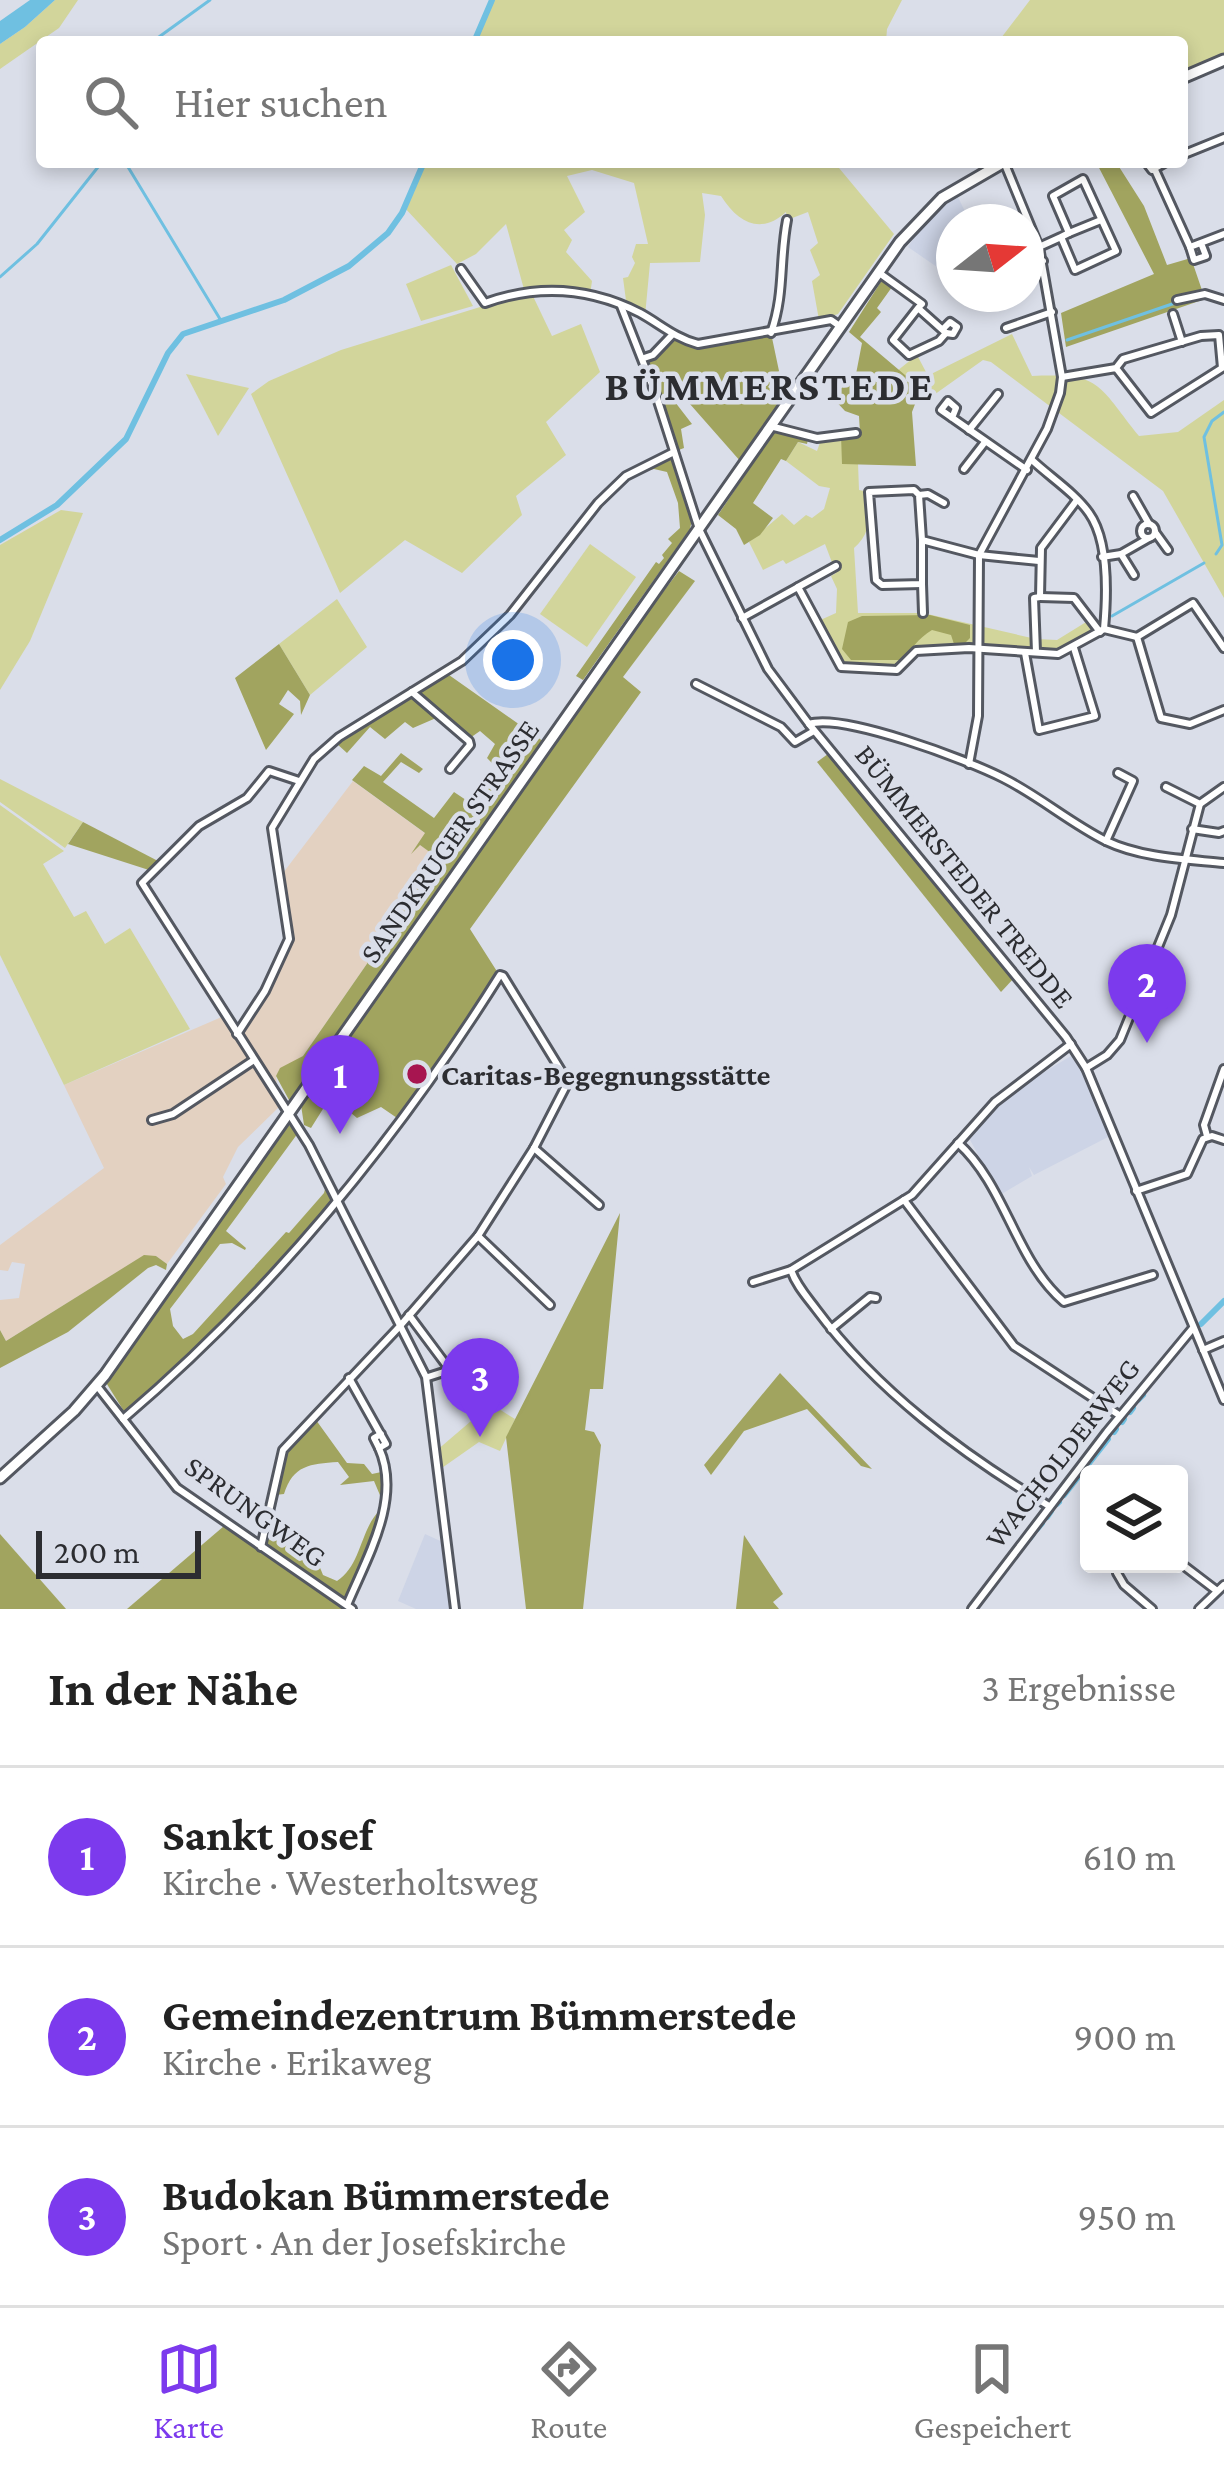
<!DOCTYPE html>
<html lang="de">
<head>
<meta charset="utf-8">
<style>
	body { margin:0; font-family:"Crimson Pro",serif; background:#f6f6f6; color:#222 }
	.controls { position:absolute; right:36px; bottom:36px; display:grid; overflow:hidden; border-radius:12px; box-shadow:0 6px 18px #0003 }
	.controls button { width:108px; height:108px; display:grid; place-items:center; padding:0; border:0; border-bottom:3px solid #e0e0e0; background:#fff; color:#222; font:60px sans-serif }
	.compass { position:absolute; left:936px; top:204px; width:108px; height:108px; border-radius:50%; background:#fff; box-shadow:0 6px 18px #0003; rotate:73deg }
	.scale { position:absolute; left:36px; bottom:30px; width:165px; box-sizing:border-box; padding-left:12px; border:6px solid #2c2d31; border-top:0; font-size:33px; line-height:42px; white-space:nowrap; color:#2c2d31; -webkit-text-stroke:9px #dadee9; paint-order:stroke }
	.you { position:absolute; left:513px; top:660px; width:42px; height:42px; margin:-30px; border:9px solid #fff; border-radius:50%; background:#1a73e8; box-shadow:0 0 0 18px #1a73e833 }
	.badge { display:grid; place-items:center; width:78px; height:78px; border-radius:50%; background:#7c3aed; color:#fff; font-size:39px; font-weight:700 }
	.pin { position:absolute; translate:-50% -99px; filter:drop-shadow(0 3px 6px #0008) }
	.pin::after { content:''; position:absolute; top:63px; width:42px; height:36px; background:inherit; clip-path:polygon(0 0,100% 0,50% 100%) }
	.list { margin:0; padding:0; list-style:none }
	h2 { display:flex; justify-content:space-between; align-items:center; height:156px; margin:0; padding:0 48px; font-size:51px }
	h2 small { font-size:39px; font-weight:400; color:#767676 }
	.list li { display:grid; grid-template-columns:78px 1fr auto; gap:36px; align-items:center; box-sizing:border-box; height:180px; padding:0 48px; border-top:3px solid #e0e0e0 }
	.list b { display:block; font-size:45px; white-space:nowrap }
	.list p { margin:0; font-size:39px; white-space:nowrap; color:#767676 }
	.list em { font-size:39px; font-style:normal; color:#767676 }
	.icon { flex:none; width:66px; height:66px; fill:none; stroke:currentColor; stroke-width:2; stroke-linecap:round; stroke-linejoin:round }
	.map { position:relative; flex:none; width:1224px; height:1609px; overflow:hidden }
	.search { position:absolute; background:#fff; box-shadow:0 6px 18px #0003; left:36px; right:36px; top:36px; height:132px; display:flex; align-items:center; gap:30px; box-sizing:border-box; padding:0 42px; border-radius:12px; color:#767676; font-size:45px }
	.sheet { height:696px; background:#fff }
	nav { display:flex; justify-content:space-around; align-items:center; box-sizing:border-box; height:168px; border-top:3px solid #e0e0e0; background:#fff; font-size:33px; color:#767676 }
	nav a { display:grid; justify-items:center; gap:6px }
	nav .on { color:#7c3aed }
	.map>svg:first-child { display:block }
	.industrial { fill:#e3d1c1 }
	.built { fill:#cdd4e6 }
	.green { fill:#d2d59b }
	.forest { fill:#a1a45f }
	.water { fill:#6fc0e1 }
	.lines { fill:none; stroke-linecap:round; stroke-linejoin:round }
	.stream { stroke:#6fc0e1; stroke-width:3 }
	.canal { stroke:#6fc0e1; stroke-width:6 }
	.street-casing { stroke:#545861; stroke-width:12 }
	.secondary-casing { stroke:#545861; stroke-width:15 }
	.street { stroke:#fff; stroke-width:6 }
	.secondary { stroke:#fff; stroke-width:9 }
	.poi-dot { fill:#a71550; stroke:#dadee9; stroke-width:4.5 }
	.labels { text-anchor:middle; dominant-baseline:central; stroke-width:9; stroke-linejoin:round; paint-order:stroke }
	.street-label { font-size:30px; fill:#2c2d31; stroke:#dadee9 }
	.poi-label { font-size:30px; font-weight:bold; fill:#2c2d31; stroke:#dadee9; text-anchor:start }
	.district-label { font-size:42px; font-weight:bold; letter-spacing:3px; fill:#2c2d31; stroke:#dadee9 }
</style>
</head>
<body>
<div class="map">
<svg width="1224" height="1609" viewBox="0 0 1224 1609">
	<rect width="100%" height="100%" fill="#dadee9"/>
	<!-- industrial -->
	<path class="industrial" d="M 353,781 L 426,834 L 420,845 L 432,853 L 427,860 L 427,873 L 407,906 L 303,1056 L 276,1076 L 279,1107 L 238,1147 L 223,1177 L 226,1184 L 167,1264 L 156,1256 L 143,1256 L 6,1341 L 0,1330 L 0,1300 L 19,1298 L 25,1264 L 12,1262 L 8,1271 L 0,1270 L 0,1245 L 104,1168 L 64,1085 L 224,1016 L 239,1037 L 244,1032 L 285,961 L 291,942 L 292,925 L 283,873 Z"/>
	<!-- built -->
	<g class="built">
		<path d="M 957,195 L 970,222 L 954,222 L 954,273 L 950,276 L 908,247 L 920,229 Z"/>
		<path d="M 1071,1056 L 1083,1073 L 1110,1136 L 1034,1175 L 1029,1167 L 1032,1176 L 1000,1195 L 969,1138 L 1016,1089 Z"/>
		<path d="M 425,1534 L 447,1544 L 453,1609 L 416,1609 L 398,1601 Z"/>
	</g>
	<!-- green -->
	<g class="green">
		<path d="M 55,0 L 78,0 L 59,28 L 0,69 L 0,44 L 25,27 Z"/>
		<path d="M 493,0 L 902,0 L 887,29 L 886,42 L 474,42 Z"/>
		<path d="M 1030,0 L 1224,0 L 1224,60 L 1182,78 L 1182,42 L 998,42 Z"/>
		<path d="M 423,162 L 834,162 L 894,234 L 838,314 L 819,320 L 812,281 L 820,275 L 810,250 L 818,243 L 808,212 L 787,220 L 786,212 C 761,235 738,223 721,196 L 702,193 L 705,215 L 700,262 L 650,263 L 645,316 L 627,308 L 623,278 L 628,277 L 635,263 L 632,257 L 636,244 L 648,244 L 634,183 L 592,170 L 567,176 L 585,212 L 564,230 L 572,240 L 566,252 L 592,281 L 590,295 L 531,292 L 552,336 L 581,324 L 600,372 L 546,422 L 566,455 L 516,496 L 522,515 L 462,573 L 405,540 L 340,593 L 251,394 L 269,381 L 341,350 L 525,293 L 506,224 L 476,254 L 457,264 L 404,207 Z"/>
		<path d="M 451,265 L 473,306 L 421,321 L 406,284 Z"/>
		<path d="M 1012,334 L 1032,376 C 1102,373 1097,384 1139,436 L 1178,432 L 1224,400 L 1224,598 L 1163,491 L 991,362 L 983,360 L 931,397 L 897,371 L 917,355 L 926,372 L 919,380 Z"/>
		<path d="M 186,374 L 249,388 L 218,436 Z"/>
		<path d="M 841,435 L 858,463 L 859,490 L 869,492 C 870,513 872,533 854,548 L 858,613 L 923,613 L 1036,639 L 1057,640 L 1091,619 L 1100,632 L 1058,654 L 916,651 L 897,670 L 841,667 L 816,622 L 836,613 L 837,589 L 831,576 L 836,573 L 825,544 L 786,564 L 783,560 L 763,570 L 749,542 L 782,514 L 794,525 L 806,515 L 812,518 L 824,509 L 830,488 L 819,486 L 786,461 L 798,442 L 817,451 L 822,437 Z"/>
		<path d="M 61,510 L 83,513 L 30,641 L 0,690 L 0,545 Z"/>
		<path d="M 590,544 L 636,577 L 587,647 L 540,614 Z"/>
		<path d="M 337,599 L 367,647 L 310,695 L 279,644 Z"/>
		<path d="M 0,779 L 83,822 L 65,848 L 0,802 Z"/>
		<path d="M 0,805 L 64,851 L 43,864 L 74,917 L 86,911 L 105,944 L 130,928 L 190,1029 L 64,1085 L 0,955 Z"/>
		<path d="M 491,1404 L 515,1419 L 500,1451 L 479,1442 L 439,1470 L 436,1451 Z"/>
	</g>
	<!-- forest -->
	<g class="forest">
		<path d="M 1096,162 L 1116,162 L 1144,206 L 1167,265 L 1191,258 L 1205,299 L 1066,347 L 1061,313 L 1154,274 Z"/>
		<path d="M 882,280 L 892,287 L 877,308 L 881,312 L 860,337 L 931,397 L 917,399 L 912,412 L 916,466 L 842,464 L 841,435 L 860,433 L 859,416 L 845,411 L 832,397 L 856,374 L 862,343 L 849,332 Z"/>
		<path d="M 771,333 L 779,371 L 768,387 L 785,400 L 741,462 L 682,395 L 675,402 L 692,424 L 681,429 L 684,448 L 676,451 L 644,359 L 673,336 L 698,344 Z"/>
		<path d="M 774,432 L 808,439 L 807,444 L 798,442 L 786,461 L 781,459 L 753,503 L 773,518 L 760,535 L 744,545 L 736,529 L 718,515 Z"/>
		<path d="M 673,457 L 692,520 L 690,529 L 583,680 L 576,676 L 656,562 L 659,564 L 664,558 L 662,555 L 672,543 L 668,539 L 680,528 L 678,503 L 667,472 L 654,469 L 643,472 L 641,469 Z"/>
		<path d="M 679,571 L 695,581 L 623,677 L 641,692 L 470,929 L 498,973 L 400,1120 L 381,1107 L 357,1118 L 351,1113 L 359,1099 L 338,1085 L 311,1128 L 304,1125 L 301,1105 L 289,1100 L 276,1076 L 280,1068 L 303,1056 L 407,906 L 427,873 L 431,853 L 420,845 L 411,854 L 425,833 L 352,780 L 364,766 L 381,776 L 401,753 L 423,769 L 419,773 L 401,762 L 383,782 L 434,818 L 454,792 L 469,802 L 498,769 L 487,758 L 495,744 L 480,731 L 470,738 L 443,715 L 413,728 L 405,722 L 385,739 L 370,727 L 347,753 L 336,743 L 449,675 L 547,744 Z"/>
		<path d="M 930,615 L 970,625 L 970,638 L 964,644 L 954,644 L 951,635 L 932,630 C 918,638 912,650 900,660 L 851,660 L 842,649 L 848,622 L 862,616 Z"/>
		<path d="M 279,644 L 310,695 L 301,715 L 300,701 L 288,690 L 279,704 L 294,714 L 266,750 L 235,678 Z"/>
		<path d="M 832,751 L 1015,977 L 1001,992 L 817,762 Z"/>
		<path d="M 83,822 L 158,861 L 152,871 L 68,844 Z"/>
		<path d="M 289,1125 L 298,1133 L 226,1231 L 246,1248 L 245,1250 L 232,1243 L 220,1244 L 170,1309 L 173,1326 L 183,1339 L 193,1334 L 286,1232 L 289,1233 L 324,1193 L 326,1185 L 332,1202 L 244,1303 L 125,1413 L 105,1381 Z"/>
		<path d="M 620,1213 L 603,1389 L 590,1389 L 585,1430 L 594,1432 L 601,1445 L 583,1609 L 526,1609 L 506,1437 Z"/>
		<path d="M 144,1255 L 156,1256 L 167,1264 L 166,1270 L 156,1265 L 148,1268 L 68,1332 L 0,1368 L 0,1330 L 6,1341 Z"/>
		<path d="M 780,1373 L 872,1469 L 861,1466 L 807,1409 L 744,1431 L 711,1475 L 704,1465 Z"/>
		<path d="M 316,1420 L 347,1463 L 364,1464 L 372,1474 L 386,1471 L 382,1500 L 374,1481 L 340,1485 L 349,1477 L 338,1462 C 310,1464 293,1465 284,1494 L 275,1495 L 287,1451 Z"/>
		<path d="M 381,1509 L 347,1601 L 263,1545 L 264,1540 C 296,1536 312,1545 323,1575 L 337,1581 C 362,1565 360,1528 381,1509 Z"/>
		<path d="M 224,1526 L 349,1609 L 127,1609 Z"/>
		<path d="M 0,1534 L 66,1609 L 0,1609 Z"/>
		<path d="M 744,1535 L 783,1594 L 773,1602 L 779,1609 L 736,1609 Z"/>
	</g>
	<!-- water -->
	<path class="water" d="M 30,0 L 55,0 L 25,27 L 0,44 L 0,21 Z"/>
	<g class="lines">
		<!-- stream -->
		<g class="stream">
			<path d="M 152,42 L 210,0"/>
			<path d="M 125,162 L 220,319"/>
			<path d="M 0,277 L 37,244 L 102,162"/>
			<path d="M 1214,300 L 1224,303"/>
			<path d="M 1067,340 L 1175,303"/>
			<path d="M 1216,554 L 1222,545 L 1204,437 L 1212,421 L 1224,412"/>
			<path d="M 1112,616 L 1204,563"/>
		</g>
		<!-- canal -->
		<g class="canal">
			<path d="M 474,42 L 492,0"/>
			<path d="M 0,540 L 57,505 L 126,439 L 168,353 L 183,334 L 284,300 L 349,266 L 388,233 L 402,213 L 424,162"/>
			<path d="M 1201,1324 L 1224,1301"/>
			<path d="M 1138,1400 L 1143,1395"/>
			<path d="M 1130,1412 L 1133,1408"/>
			<path d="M 1122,1422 L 1124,1419"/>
			<path d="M 1114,1432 L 1116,1429"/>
			<path d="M 1064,1495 L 1108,1439"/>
			<path d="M 1057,1504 L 1059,1502"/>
			<path d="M 1047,1517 L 1051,1511"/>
			<path d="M 1037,1529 L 1042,1523"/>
			<path d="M 1030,1538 L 1033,1534"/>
		</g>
		<defs>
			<g id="street">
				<path d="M 1182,155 L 1224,138"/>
				<path d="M 1146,162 L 1152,170 L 1166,162"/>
				<path d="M 1155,170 L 1190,247"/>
				<path d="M 1069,233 L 1101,220"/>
				<path d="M 1201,243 L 1206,256 L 1194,260 L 1190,247 L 1224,234"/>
				<path d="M 1039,247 L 1061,237 L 1075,270 L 1116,251 L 1083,179 L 1053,196 L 1069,233 L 1061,237"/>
				<path d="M 1026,268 L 1043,261"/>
				<path d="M 461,269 L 485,303 C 538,284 589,287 640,313 C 660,324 675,338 698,344 L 831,320 L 841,327"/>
				<path d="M 878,272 L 922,304 L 918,308 L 946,333 L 939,341 L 909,355 L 893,340 L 918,308"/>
				<path d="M 1177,300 L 1205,294 L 1224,300"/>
				<path d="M 621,306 L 656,395 L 699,529 L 768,669 L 809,724 L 1066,1037 L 1086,1068 L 1224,1400"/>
				<path d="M 1173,314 L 1182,342"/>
				<path d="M 944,328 L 950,322 L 957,327 L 953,334 L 946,333"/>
				<path d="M 1006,328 L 1052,312"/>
				<path d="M 771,333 C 785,293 779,262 787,220"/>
				<path d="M 644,358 L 653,355 L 673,334"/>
				<path d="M 1062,377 L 1116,368 L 1151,413 L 1222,368 L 1219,335 L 1201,336 L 1123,359 L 1116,368"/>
				<path d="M 952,418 L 956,408 L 948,401 L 941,410 L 1027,470"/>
				<path d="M 770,426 L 817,438 L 856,433"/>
				<path d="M 969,430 L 998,394"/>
				<path d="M 964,469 L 985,442"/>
				<path d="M 919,495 L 928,494 L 944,503"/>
				<path d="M 1133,496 L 1149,524"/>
				<circle cx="1148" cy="531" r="7"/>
				<path d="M 1155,532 L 1168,550"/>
				<path d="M 922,540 L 922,584 L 882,585 L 876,580 L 869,492 L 914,490 L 919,495 L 922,540 L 979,555 L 1039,561"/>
				<path d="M 1121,554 L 1134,575"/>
				<path d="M 1102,557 L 1121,554 L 1149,538"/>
				<path d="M 922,584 L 923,613"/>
				<path d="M 798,587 L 836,566"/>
				<path d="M 1040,597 L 1074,598 L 1100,632"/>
				<path d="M 742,618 L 798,587 L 841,667 L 897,670 L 916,651 L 969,648 L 1058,654 L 1104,629 C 1107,596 1109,541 1089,513 C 1075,493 1050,477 1032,460"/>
				<path d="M 1104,629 L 1137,637 L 1193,603 L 1224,648"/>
				<path d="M 1137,637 L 1161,718 L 1190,724 L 1224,710"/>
				<path d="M 1036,652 L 1034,598 L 1040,597 L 1041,548 L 1077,500"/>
				<path d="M 1025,653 L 1039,730 L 1095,716 L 1074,648"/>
				<path d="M 696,684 L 781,727 L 795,742 L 814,731"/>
				<path d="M 412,692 L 469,741 L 470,745 L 450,769"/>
				<path d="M 809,724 C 843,713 968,760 1003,778 C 1039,796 1070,823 1106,841 C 1142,858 1185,859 1224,863"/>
				<path d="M 969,764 L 978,716 L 979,555 L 1047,429 L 1060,393 L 1062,377 L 1039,247 L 1004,162"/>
				<path d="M 299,781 L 269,771 L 247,798 L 199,826 L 142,883 L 309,1145 L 426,1377 L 455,1609"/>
				<path d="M 1166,787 L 1200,804"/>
				<path d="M 1192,829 L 1219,833 L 1224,831"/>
				<path d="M 1106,841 L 1133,781 L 1118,773"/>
				<path d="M 237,1034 L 265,991 L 289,939 L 272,828 L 314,759 L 339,737 L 462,661 L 510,615 L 598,503 L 626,476 L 674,452"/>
				<path d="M 1086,1068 L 1107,1055 L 1120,1040 L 1171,915 L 1200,804 L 1224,787"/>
				<path d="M 152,1120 L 173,1114 L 254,1060"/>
				<path d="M 1207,1136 L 1204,1125 L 1224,1069"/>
				<path d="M 958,1143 C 1006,1186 1015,1260 1064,1302 L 1153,1275"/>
				<path d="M 534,1148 L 599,1205"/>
				<path d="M 1136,1191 L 1187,1174 L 1203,1139 L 1212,1136 L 1224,1140"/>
				<path d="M 904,1200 L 1014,1346 L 1119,1415"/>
				<path d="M 478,1236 L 550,1305"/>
				<path d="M 791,1270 C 796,1285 807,1297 816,1309 C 877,1391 962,1454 1049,1506"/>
				<path d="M 753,1282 L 791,1270 L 912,1195 L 995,1102 L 1071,1044"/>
				<path d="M 409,1315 L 450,1370 L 428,1377"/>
				<path d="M 831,1329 L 870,1297 L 876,1298"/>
				<path d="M 1203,1350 L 1224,1341"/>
				<path d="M 450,1370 L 491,1404"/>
				<path d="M 349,1378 L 386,1444 L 379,1448 L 374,1438 L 381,1434"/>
				<path d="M 97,1386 L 177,1488 L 352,1609"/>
				<path d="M 123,1419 C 272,1292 396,1141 500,975 L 503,976 L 568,1082 L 534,1148 L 478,1236 L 400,1326 L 283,1450 L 261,1547"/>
				<path d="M 1179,1562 L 1217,1591"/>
				<path d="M 1117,1573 L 1124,1585 L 1152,1609"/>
				<path d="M 347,1605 C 367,1557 402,1499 379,1448"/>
				<path d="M 972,1609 L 1107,1432 L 1193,1328"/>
				<path d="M 1199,1609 L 1224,1585"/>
			</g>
			<g id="secondary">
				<path d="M 1182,78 L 1224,60"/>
				<path d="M 0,1478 L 74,1411 L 105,1375 L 900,242 L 942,198 L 1004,162"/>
			</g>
		</defs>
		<!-- street casing -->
		<use href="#street" class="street-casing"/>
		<!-- secondary casing -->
		<use href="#secondary" class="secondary-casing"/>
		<!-- street -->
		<use href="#street" class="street"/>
		<!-- secondary -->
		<use href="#secondary" class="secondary"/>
	</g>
	<!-- markers -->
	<circle class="poi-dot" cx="417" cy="1074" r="12"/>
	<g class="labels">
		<!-- street labels -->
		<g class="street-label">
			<text transform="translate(449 841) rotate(-55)">SANDKRUGER STRASSE</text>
			<text transform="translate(965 876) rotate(51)">BÜMMERSTEDER TREDDE</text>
			<text transform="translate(1062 1453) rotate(-52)">WACHOLDERWEG</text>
			<text transform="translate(256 1511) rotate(36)">SPRUNGWEG</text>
		</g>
		<!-- poi labels -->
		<g class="poi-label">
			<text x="441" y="1074">Caritas-Begegnungsstätte</text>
		</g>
		<!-- district labels -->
		<g class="district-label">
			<text x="770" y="385">BÜMMERSTEDE</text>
		</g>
	</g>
</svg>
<div class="controls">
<button><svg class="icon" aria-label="layers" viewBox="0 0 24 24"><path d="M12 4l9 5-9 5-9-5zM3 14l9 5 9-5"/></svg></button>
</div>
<svg class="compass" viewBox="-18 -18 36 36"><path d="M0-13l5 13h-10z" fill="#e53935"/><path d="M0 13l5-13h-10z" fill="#767676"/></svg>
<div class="scale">200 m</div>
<div class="you"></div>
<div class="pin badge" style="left:340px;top:1134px">1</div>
<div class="pin badge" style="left:1147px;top:1043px">2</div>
<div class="pin badge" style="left:480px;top:1437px">3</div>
<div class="search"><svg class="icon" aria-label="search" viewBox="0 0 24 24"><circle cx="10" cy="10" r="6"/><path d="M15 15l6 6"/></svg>Hier suchen</div>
</div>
<section class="sheet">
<h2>In der Nähe<small>3 Ergebnisse</small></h2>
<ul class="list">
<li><span class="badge">1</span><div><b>Sankt Josef</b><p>Kirche · Westerholtsweg</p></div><em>610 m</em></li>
<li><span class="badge">2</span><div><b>Gemeindezentrum Bümmerstede</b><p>Kirche · Erikaweg</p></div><em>900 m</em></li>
<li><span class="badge">3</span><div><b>Budokan Bümmerstede</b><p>Sport · An der Josefskirche</p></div><em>950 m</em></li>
</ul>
</section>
<nav>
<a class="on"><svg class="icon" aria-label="map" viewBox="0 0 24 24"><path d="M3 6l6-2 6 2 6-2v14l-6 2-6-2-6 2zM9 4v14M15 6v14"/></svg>Karte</a>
<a><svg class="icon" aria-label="directions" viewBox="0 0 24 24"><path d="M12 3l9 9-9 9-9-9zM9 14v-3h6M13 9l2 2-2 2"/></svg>Route</a>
<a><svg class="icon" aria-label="saved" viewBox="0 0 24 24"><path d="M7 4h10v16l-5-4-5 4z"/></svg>Gespeichert</a>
</nav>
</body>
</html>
